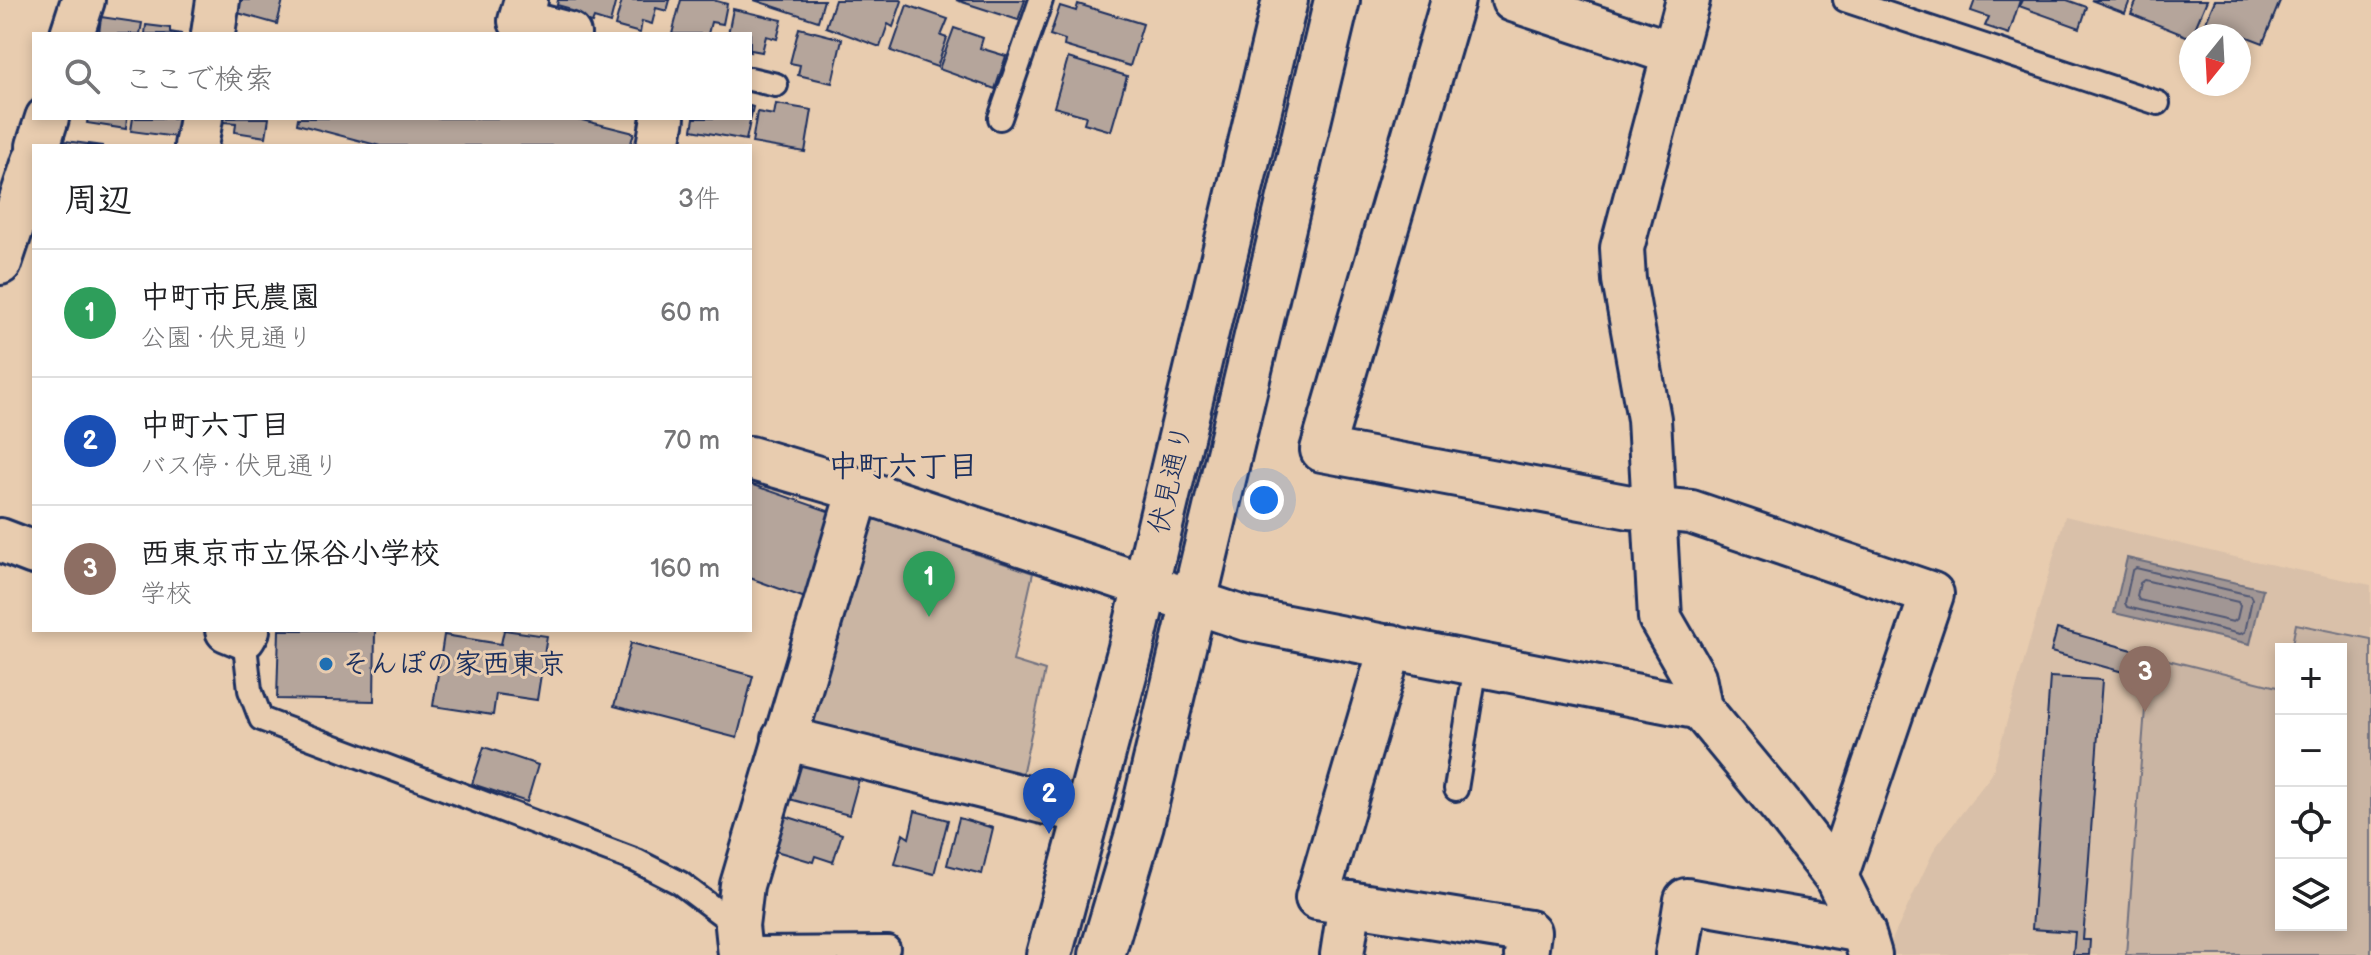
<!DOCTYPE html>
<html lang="ja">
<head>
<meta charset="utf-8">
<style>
	body { margin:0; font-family:"Balsamiq Sans","Klee One",sans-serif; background:#f2f2f2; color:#202124 }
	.controls { position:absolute; right:24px; bottom:24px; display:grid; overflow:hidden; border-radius:0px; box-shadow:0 4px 12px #0003 }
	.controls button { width:72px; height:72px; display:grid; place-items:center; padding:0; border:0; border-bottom:2px solid #e0e0e0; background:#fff; color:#202124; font:40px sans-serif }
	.compass { position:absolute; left:2179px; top:24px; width:72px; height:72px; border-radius:50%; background:#fff; box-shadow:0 4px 12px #0003; rotate:198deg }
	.you { position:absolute; left:1264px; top:500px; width:28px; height:28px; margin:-20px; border:6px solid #fff; border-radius:50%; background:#1a73e8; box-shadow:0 0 0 12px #1a73e833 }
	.badge { display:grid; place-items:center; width:52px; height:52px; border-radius:50%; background:#1f6fb2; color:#fff; font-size:26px; font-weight:700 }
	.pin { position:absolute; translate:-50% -66px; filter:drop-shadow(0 2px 4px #0008) }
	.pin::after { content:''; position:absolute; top:42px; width:28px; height:24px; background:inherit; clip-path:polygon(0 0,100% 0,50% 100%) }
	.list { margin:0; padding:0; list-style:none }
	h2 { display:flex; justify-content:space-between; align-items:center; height:104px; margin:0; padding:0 32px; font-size:34px }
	h2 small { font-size:26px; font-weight:400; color:#757577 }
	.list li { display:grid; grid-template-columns:52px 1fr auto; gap:24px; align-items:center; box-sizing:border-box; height:128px; padding:0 32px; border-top:2px solid #e0e0e0 }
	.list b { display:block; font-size:30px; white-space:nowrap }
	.list p { margin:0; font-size:26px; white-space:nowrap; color:#757577 }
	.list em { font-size:26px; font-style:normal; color:#757577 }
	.icon { flex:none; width:44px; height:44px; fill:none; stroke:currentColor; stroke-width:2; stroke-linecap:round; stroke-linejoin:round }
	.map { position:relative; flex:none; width:2371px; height:955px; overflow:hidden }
	.search { position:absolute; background:#fff; box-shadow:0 4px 12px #0003; left:32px; top:32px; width:720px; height:88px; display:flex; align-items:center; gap:20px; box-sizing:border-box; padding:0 28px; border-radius:0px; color:#757577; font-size:30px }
	.panel { position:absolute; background:#fff; box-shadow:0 4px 12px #0003; left:32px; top:144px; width:720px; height:488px; border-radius:0px }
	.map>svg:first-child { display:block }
	.built { fill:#d9c0a9; fill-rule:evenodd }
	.green { fill:#cab5a3; stroke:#727280; stroke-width:2 }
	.water { fill:#a19694; stroke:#6b6d7e; stroke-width:2 }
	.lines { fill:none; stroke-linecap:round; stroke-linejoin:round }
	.shore { stroke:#515874; stroke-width:2 }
	.building { fill:#b5a59b; stroke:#1b2f5e; stroke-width:2 }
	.service-casing { stroke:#1b2f5e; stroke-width:28 }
	.minor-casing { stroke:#1b2f5e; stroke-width:48 }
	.secondary-casing { stroke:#1b2f5e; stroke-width:50 }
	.service { stroke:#e8ccaf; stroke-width:22 }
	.minor { stroke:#e8ccaf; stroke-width:42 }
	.secondary { stroke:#e8ccaf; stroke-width:44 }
	.poi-dot { fill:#1f6fb2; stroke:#e8ccaf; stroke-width:3 }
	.labels { text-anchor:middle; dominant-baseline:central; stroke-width:6; stroke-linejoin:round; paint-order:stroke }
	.street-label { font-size:28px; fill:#1b2f5e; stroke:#e8ccaf }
	.poi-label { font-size:28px; font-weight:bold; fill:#1b2f5e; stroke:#e8ccaf; text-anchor:start }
	.neighbourhood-label { font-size:30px; font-weight:bold; fill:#1b2f5e; stroke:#e8ccaf }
</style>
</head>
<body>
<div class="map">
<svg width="2371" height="955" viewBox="0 0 2371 955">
	<rect width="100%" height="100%" fill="#e8ccaf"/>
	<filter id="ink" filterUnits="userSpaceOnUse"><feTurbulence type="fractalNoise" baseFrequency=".0125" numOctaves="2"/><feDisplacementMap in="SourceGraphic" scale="16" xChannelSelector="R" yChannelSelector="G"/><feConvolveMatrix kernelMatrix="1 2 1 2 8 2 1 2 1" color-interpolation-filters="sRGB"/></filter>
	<g filter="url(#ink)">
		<!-- built -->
		<path class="built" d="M 2065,516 L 2239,558 L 2371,585 L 2371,955 L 1885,955 L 1935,848 L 1992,774 ZM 2281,649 L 2341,649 L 2341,925 L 2281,925 Z"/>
		<!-- green -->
		<g class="green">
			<path d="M 867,509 L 973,547 L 975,554 L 1033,573 L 1013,661 L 1045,671 L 1020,784 L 813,728 L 804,716 Z"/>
			<path d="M 2296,624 L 2371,639 L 2371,955 L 2126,955 L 2146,696 L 2156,657 L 2281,688 L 2281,925 L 2341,925 L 2341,649 L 2291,649 Z"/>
		</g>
		<!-- water -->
		<path class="water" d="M 2127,558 L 2263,589 L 2250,644 L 2114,613 Z"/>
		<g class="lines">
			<!-- shore -->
			<g class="shore">
				<path d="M 2136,568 L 2250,595 L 2252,599 L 2245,632 L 2240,634 L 2127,607 L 2125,603 L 2132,571 Z"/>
				<path d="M 2144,580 L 2238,602 L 2240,606 L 2237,619 L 2233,622 L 2139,600 L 2137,596 L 2140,583 Z"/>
			</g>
		</g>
		<!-- building -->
		<g class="building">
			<path d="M 241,0 L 283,0 L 277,24 L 238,13 Z"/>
			<path d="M 558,0 L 616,0 L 610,23 L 594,18 L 592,23 L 566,16 L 568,8 L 557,5 Z"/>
			<path d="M 622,0 L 670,0 L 667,11 L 656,8 L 652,24 L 642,21 L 640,33 L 615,26 Z"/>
			<path d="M 681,0 L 713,0 L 727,4 L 723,24 L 711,22 L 708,34 L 672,34 Z"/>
			<path d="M 754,0 L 824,0 L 818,21 Z"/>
			<path d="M 835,0 L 901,0 L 902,1 L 893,27 L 888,24 L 880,47 L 826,27 Z"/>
			<path d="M 956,0 L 1025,0 L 1018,20 Z"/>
			<path d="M 1975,0 L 2020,0 L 2009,34 L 1985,26 L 1989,17 L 1971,11 Z"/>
			<path d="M 2022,0 L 2067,0 L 2087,7 L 2080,28 L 2019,6 Z"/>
			<path d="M 2091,0 L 2130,0 L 2125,13 Z"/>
			<path d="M 2137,0 L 2207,0 L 2191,38 L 2131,14 Z"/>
			<path d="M 2215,0 L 2278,0 L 2280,1 L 2263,43 L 2206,21 Z"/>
			<path d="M 1078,4 L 1143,24 L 1130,66 L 1064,46 L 1065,40 L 1050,35 L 1060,6 L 1076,11 Z"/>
			<path d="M 907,5 L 948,19 L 941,36 L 947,38 L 937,67 L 891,51 Z"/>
			<path d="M 733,9 L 782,20 L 777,39 L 766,36 L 762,52 L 751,50 L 750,53 L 750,34 L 728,34 Z"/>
			<path d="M 101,17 L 142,23 L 140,34 L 99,34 Z"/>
			<path d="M 146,25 L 170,28 L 170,32 L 182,34 L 145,34 Z"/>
			<path d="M 799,28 L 842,39 L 832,83 L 798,75 L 800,65 L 790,63 Z"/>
			<path d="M 954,28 L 983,38 L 980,48 L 1006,56 L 995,89 L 939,69 Z"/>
			<path d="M 1068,58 L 1127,76 L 1111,131 L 1084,123 L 1086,116 L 1054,107 Z"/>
			<path d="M 776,104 L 812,110 L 805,152 L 752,143 L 757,112 L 774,115 Z"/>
			<path d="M 750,106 L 753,107 L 746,140 L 692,130 L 694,118 L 750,118 Z"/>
			<path d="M 88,118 L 127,118 L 126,129 L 87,123 Z"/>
			<path d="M 133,118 L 179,118 L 176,137 L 131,131 Z"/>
			<path d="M 225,118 L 269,118 L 266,137 L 235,132 L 236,123 L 224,122 Z"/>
			<path d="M 298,118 L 574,118 L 634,133 L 630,146 L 380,146 L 297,124 Z"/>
			<path d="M 65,141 L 103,146 L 64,146 Z"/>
			<path d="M 750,484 L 834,513 L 805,598 L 750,578 Z"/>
			<path d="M 2057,629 L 2147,654 L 2141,677 L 2051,652 Z"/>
			<path d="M 279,630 L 375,630 L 374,701 L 277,699 Z"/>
			<path d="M 504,630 L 547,636 L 537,700 L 496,694 L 493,715 L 433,706 L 444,635 L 501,644 Z"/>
			<path d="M 631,643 L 753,676 L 737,738 L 614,706 Z"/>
			<path d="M 2050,677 L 2102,680 L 2083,940 L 2090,940 L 2089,955 L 2073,955 L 2075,932 L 2032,929 Z"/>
			<path d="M 484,747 L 538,765 L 527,802 L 472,784 Z"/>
			<path d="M 792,761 L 859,779 L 849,815 L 782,797 Z"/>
			<path d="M 915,811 L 948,820 L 934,874 L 895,864 L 903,834 L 909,838 Z"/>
			<path d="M 779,814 L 842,834 L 833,862 L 815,856 L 813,862 L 769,849 Z"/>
			<path d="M 959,818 L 993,828 L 982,874 L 947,865 Z"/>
		</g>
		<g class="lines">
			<defs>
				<g id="service">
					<path d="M 1845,0 L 2158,103"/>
					<path d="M 750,79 L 776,85"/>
					<path d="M 1000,118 L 1041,0"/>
					<path d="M 244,637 L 250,690 L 261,719 L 637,861 L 680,883 L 737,926"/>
					<path d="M 1456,789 L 1476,665"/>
					<path d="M 739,949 L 888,948"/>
				</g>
				<g id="minor">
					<path d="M 526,0 L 520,21 L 569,34"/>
					<path d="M 1453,0 L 1322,450 L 1630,507 L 1691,512 L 1932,594 L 1836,877"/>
					<path d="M 1513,0 L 1672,53"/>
					<path d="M 1688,0 L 1622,248 L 1624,280 L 1649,419 L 1660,618 L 1694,677 L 1700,708 L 1785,811 L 1836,877 L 1863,931 L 1870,955"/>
					<path d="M 72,34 L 83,0"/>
					<path d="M 213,34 L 218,0"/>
					<path d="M 38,146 L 47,118"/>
					<path d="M 196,146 L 201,118"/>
					<path d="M 658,146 L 663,118"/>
					<path d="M 0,263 L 34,161"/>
					<path d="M 750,458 L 859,490 L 1246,619 L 1700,708"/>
					<path d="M 0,540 L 34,553"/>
					<path d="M 227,630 L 244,637 L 248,630"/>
					<path d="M 1391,646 L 1317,898 L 1529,932 L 1526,955"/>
					<path d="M 784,738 L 1088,813"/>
					<path d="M 740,955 L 737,926 L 742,885 L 859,490"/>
					<path d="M 1342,955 L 1350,903"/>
					<path d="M 1677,955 L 1686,900 L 1863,931"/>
				</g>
				<g id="secondary">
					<path d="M 1049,955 L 1130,652 L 1285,0"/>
					<path d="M 1102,955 L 1141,824 L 1337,0"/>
				</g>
			</defs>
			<!-- service casing -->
			<use href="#service" class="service-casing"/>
			<!-- minor casing -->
			<use href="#minor" class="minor-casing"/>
			<!-- secondary casing -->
			<use href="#secondary" class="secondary-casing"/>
			<!-- service -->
			<use href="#service" class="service"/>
			<!-- minor -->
			<use href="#minor" class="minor"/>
			<!-- secondary -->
			<use href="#secondary" class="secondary"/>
		</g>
	</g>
	<!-- markers -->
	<circle class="poi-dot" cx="326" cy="664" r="8"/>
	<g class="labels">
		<!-- street labels -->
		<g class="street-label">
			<text transform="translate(1171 479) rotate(-77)">伏見通り</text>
		</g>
		<!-- poi labels -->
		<g class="poi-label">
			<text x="342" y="664">そんぽの家西東京</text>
		</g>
		<!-- neighbourhood labels -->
		<g class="neighbourhood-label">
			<text x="903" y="467">中町六丁目</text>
		</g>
	</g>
</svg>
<div class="controls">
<button>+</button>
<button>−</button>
<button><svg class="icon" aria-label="locate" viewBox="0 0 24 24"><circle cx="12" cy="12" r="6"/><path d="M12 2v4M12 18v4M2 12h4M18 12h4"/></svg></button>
<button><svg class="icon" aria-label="layers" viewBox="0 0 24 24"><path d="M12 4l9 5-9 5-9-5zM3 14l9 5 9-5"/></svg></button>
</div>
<svg class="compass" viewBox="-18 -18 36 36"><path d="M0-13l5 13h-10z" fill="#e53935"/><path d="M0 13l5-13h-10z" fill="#757577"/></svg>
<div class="you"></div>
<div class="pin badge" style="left:929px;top:617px;background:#2e9e5b">1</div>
<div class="pin badge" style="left:1049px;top:834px;background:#1a4fb4">2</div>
<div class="pin badge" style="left:2145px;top:712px;background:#8d6e63">3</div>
<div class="search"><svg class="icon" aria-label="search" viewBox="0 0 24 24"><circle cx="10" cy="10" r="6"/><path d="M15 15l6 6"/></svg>ここで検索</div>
<section class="panel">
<h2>周辺<small>3件</small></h2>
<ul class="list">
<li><span class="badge" style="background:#2e9e5b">1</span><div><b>中町市民農園</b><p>公園 · 伏見通り</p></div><em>60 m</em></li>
<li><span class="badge" style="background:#1a4fb4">2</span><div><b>中町六丁目</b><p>バス停 · 伏見通り</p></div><em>70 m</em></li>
<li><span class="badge" style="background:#8d6e63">3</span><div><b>西東京市立保谷小学校</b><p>学校</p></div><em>160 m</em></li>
</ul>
</section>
</div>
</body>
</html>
